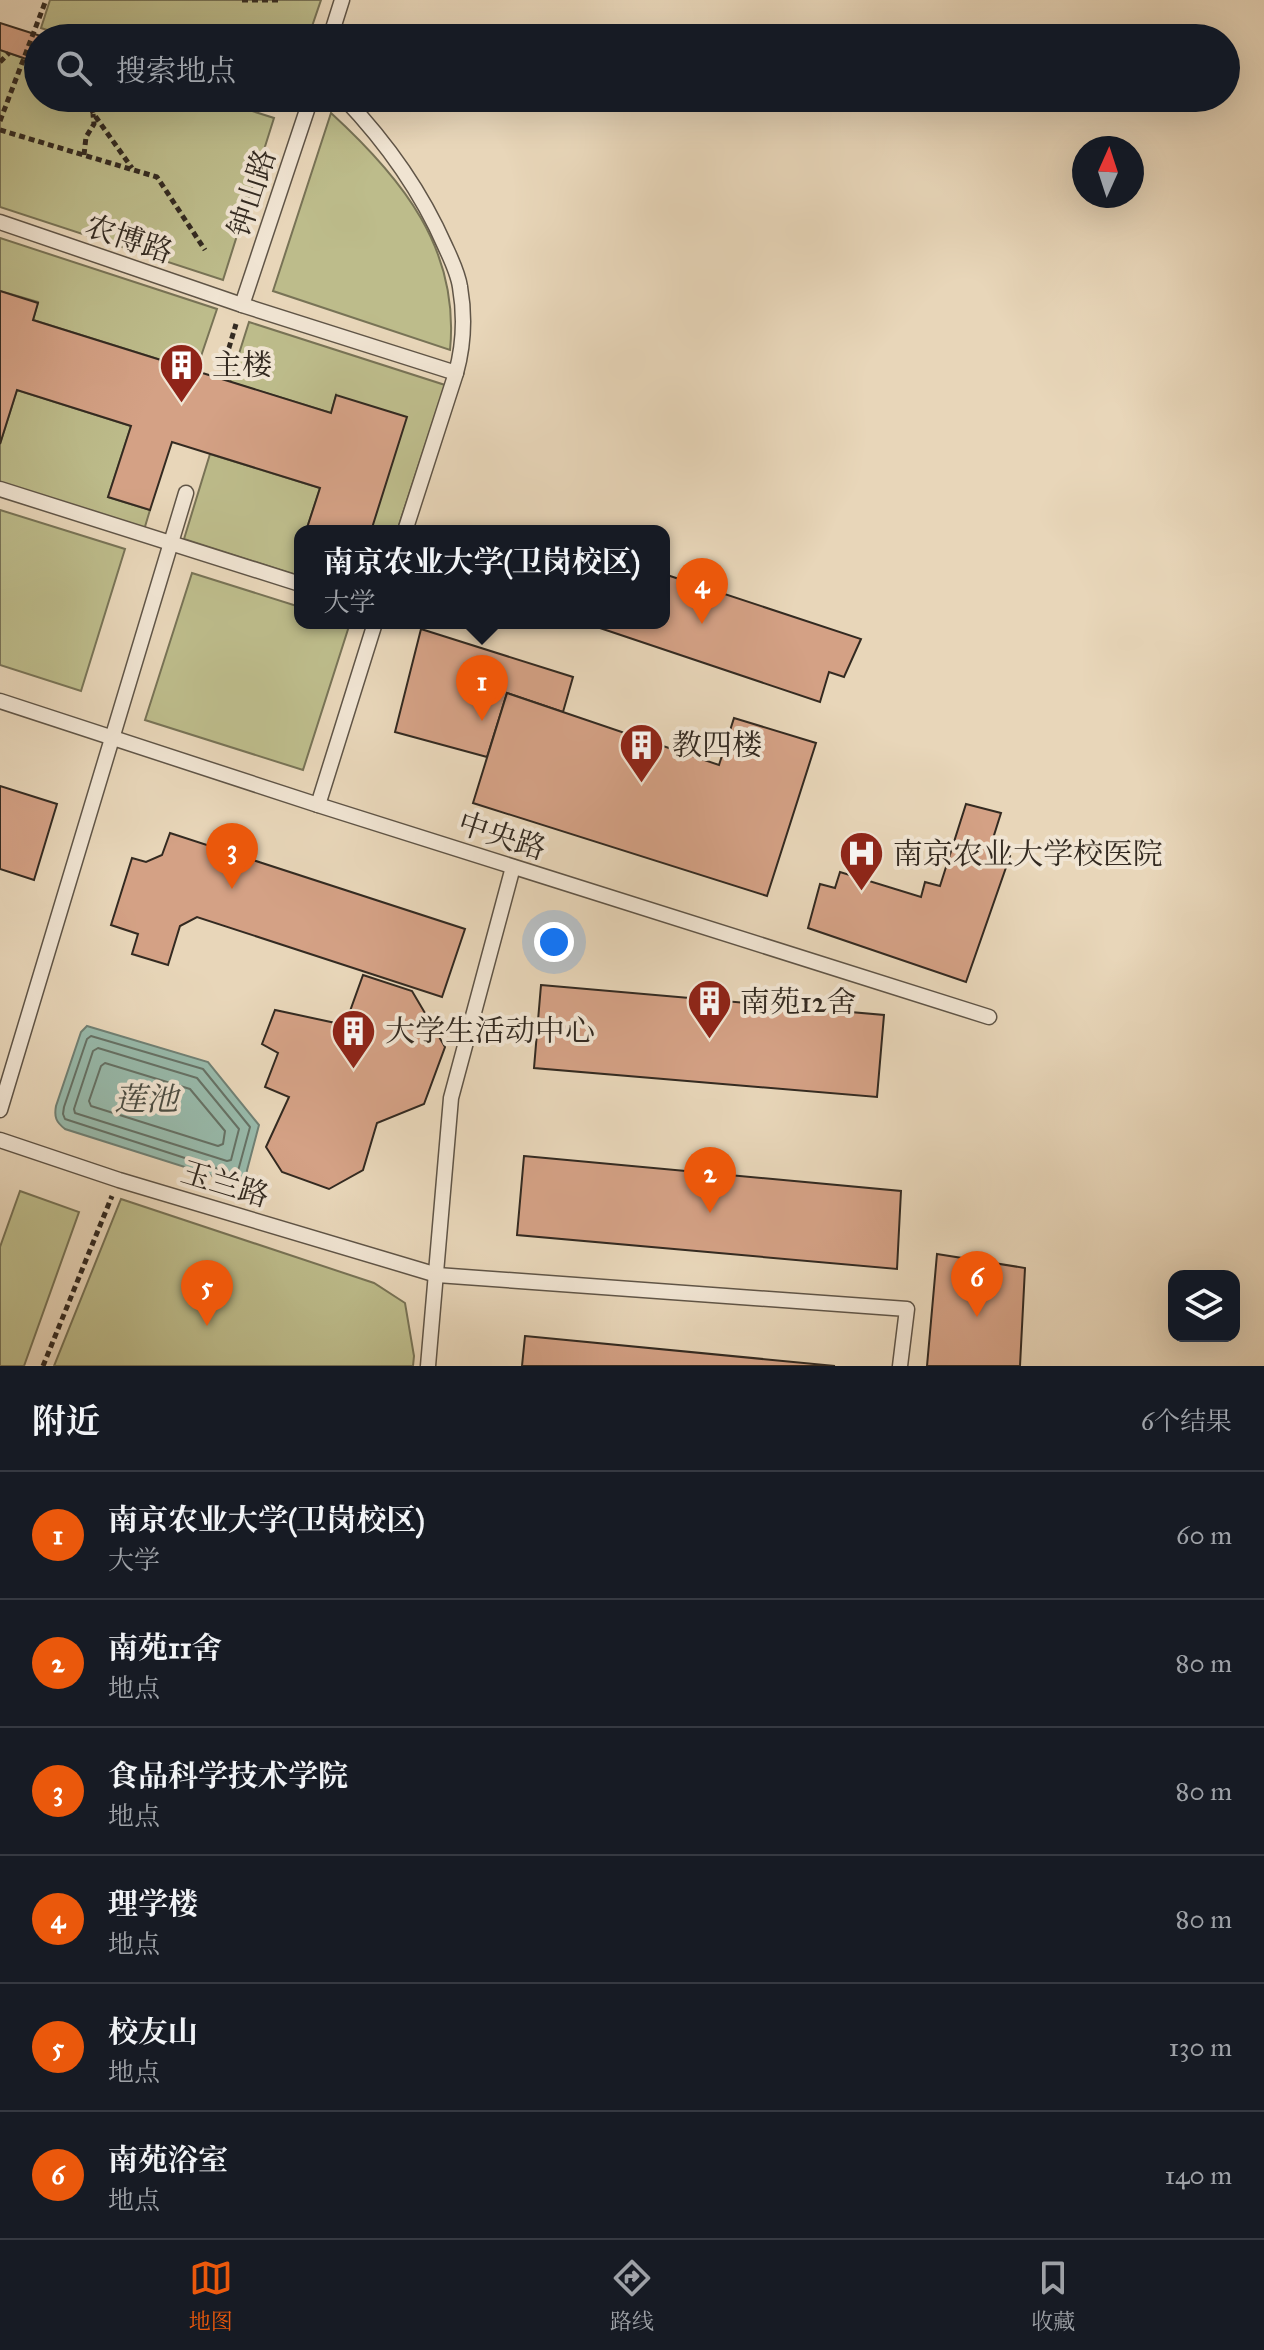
<!DOCTYPE html>
<html lang="zh">
<head>
<meta charset="utf-8">
<style>
	body { margin:0; font-family:"IM FELL Great Primer","Noto Serif SC",serif; background:#242831; color:#f1f3f6 }
	.controls { position:absolute; right:24px; bottom:24px; display:grid; overflow:hidden; border-radius:16px; box-shadow:0 8px 32px #0002 }
	.controls button { width:72px; height:72px; display:grid; place-items:center; padding:0; border:0; border-bottom:2px solid #363941; background:#171b24; color:#f1f3f6; font:40px sans-serif }
	.compass { position:absolute; left:1072px; top:136px; width:72px; height:72px; border-radius:50%; background:#171b24; box-shadow:0 8px 32px #0002; rotate:3deg }
	.you { position:absolute; left:554px; top:942px; width:28px; height:28px; margin:-20px; border:6px solid #fff; border-radius:50%; background:#1a73e8; box-shadow:0 0 0 12px #1a73e833 }
	.badge { display:grid; place-items:center; width:52px; height:52px; border-radius:50%; background:#ea580c; color:#fff; font-size:26px; font-weight:700 }
	.pin { position:absolute; translate:-50% -66px; filter:drop-shadow(0 2px 4px #0008) }
	.pin::after { content:''; position:absolute; top:42px; width:28px; height:24px; background:inherit; clip-path:polygon(0 0,100% 0,50% 100%) }
	.popup { position:absolute; left:294px; top:525px; width:376px; height:104px; box-sizing:border-box; display:grid; place-content:center; border-radius:16px; background:#171b24; filter:drop-shadow(0 2px 6px #0005); font-size:26px; white-space:nowrap; color:#9ea1a6 }
	.popup b { font-size:30px; color:#f1f3f6 }
	.popup::after { content:''; position:absolute; left:50%; top:100%; margin-left:-16px; border:16px solid transparent; border-top-color:#171b24 }
	.list { margin:0; padding:0; list-style:none }
	h2 { display:flex; justify-content:space-between; align-items:center; height:104px; margin:0; padding:0 32px; font-size:34px }
	h2 small { font-size:26px; font-weight:400; color:#9ea1a6 }
	.list li { display:grid; grid-template-columns:52px 1fr auto; gap:24px; align-items:center; box-sizing:border-box; height:128px; padding:0 32px; border-top:2px solid #363941 }
	.list b { display:block; font-size:30px; white-space:nowrap }
	.list p { margin:0; font-size:26px; white-space:nowrap; color:#9ea1a6 }
	.list em { font-size:26px; font-style:normal; color:#9ea1a6 }
	.icon { flex:none; width:44px; height:44px; fill:none; stroke:currentColor; stroke-width:2; stroke-linecap:round; stroke-linejoin:round }
	.map { position:relative; flex:none; width:1264px; height:1366px; overflow:hidden }
	.search { position:absolute; background:#171b24; box-shadow:0 8px 32px #0002; left:24px; right:24px; top:24px; height:88px; display:flex; align-items:center; gap:20px; box-sizing:border-box; padding:0 28px; border-radius:44px; color:#9ea1a6; font-size:30px }
	.sheet { height:872px; background:#171b24 }
	nav { display:flex; justify-content:space-around; align-items:center; box-sizing:border-box; height:112px; border-top:2px solid #363941; background:#171b24; font-size:22px; color:#9ea1a6 }
	nav a { display:grid; justify-items:center; gap:4px }
	nav .on { color:#ea580c }
	.map>svg:first-child { display:block }
	.green { fill:#bdbc8b; stroke:#787356; stroke-width:2 }
	.water { fill:#98baab; stroke:#708074; stroke-width:2 }
	.lines { fill:none; stroke-linecap:round; stroke-linejoin:round }
	.shore { stroke:#667266; stroke-width:2 }
	.building { fill:#d4a185; stroke:#332a21; stroke-width:2 }
	.lane-casing { stroke:#605547; stroke-width:17 }
	.path { stroke:#332a21; stroke-width:5; stroke-dasharray:6 4; stroke-linecap:butt }
	.lane { stroke:#f0e4d2; stroke-width:14 }
	.labels { text-anchor:middle; dominant-baseline:central; stroke-width:8; stroke-linejoin:round; paint-order:stroke }
	.street-label { font-size:30px; fill:#332a21; stroke:#f0e4d2 }
	.poi-label { font-size:30px; fill:#332a21; stroke:#f0e4d2; text-anchor:start }
	.water-label { font-size:32px; font-style:italic; fill:#4c4e44; stroke:#f0e4d2 }
</style>
</head>
<body>
<div class="map">
<svg width="1264" height="1366" viewBox="0 0 1264 1366">
	<rect width="100%" height="100%" fill="#e8d6b9"/>
	<filter id="stains"><feTurbulence type="fractalNoise" baseFrequency=".0025" numOctaves="4"/><feColorMatrix values="0 0 0 0 .2 0 0 0 0 .09 0 0 0 0 .02 0 0 0 .5 -.17"/></filter>
	<radialGradient id="worn" r=".72"><stop offset=".6" stop-color="#630" stop-opacity="0"/><stop offset="1" stop-color="#630" stop-opacity=".3"/></radialGradient>
	<!-- green -->
	<g class="green">
		<path d="M 50,0 L 321,0 L 308,38 L 72,38 L 41,28 Z"/>
		<path d="M 0,50 L 38,63 L 38,98 L 211,98 L 274,118 L 223,280 L 0,207 Z"/>
		<path d="M 331,113 C 402,178 460,249 450,350 L 273,291 Z"/>
		<path d="M 0,238 L 217,309 L 196,371 L 33,320 L 38,302 L 0,291 Z"/>
		<path d="M 249,322 L 445,385 L 397,531 L 371,531 L 336,396 L 331,413 L 230,382 Z"/>
		<path d="M 17,390 L 131,426 L 108,497 L 150,510 L 144,530 L 0,482 L 0,444 Z"/>
		<path d="M 210,454 L 320,488 L 306,531 L 300,531 L 300,576 L 184,539 Z"/>
		<path d="M 0,510 L 125,549 L 81,691 L 0,665 Z"/>
		<path d="M 192,573 L 300,607 L 300,623 L 350,623 L 303,770 L 145,720 Z"/>
		<path d="M 20,1191 L 79,1212 L 24,1366 L 0,1366 L 0,1247 Z"/>
		<path d="M 121,1199 L 374,1283 L 405,1303 L 414,1356 L 413,1366 L 54,1366 Z"/>
	</g>
	<!-- water -->
	<path class="water" d="M 87,1026 L 208,1062 L 259,1125 L 246,1174 L 243,1178 L 232,1182 L 65,1129 C 56,1122 54,1117 56,1106 L 81,1032 Z"/>
	<g class="lines">
		<!-- shore -->
		<g class="shore">
			<path d="M 91,1036 L 203,1069 L 250,1127 L 238,1171 L 231,1173 L 65,1119 L 63,1114 L 64,1107 L 87,1039 Z"/>
			<path d="M 98,1048 L 197,1078 L 239,1129 L 231,1160 L 227,1161 L 75,1113 L 74,1109 L 93,1051 Z"/>
			<path d="M 105,1063 L 190,1089 L 225,1131 L 223,1144 L 218,1146 L 91,1106 L 89,1101 L 101,1066 Z"/>
		</g>
	</g>
	<!-- building -->
	<g class="building">
		<path d="M 0,23 L 47,38 L 38,38 L 38,63 L 0,50 Z"/>
		<path d="M 0,291 L 38,303 L 33,320 L 196,371 L 331,413 L 336,395 L 407,417 L 371,531 L 306,531 L 320,488 L 172,442 L 150,510 L 108,497 L 131,426 L 17,390 L 0,444 Z"/>
		<path d="M 664,574 L 861,639 L 844,677 L 829,672 L 820,702 L 585,623 L 664,623 Z"/>
		<path d="M 421,629 L 573,677 L 563,712 L 507,693 L 487,757 L 395,732 Z"/>
		<path d="M 507,693 L 719,765 L 734,718 L 816,743 L 767,896 L 473,803 Z"/>
		<path d="M 0,786 L 57,804 L 34,880 L 0,869 Z"/>
		<path d="M 966,804 L 1001,813 L 990,848 L 1010,856 L 966,982 L 808,928 L 820,884 L 835,888 L 840,872 L 921,897 L 925,882 L 940,886 Z"/>
		<path d="M 170,833 L 465,929 L 442,997 L 197,917 L 180,926 L 168,965 L 132,954 L 138,934 L 111,925 L 132,858 L 146,862 L 162,855 Z"/>
		<path d="M 363,975 L 412,991 L 445,1047 L 424,1104 L 377,1123 L 363,1170 L 329,1189 L 282,1172 L 266,1147 L 289,1097 L 265,1087 L 278,1053 L 262,1044 L 275,1010 L 345,1025 Z"/>
		<path d="M 541,985 L 884,1015 L 877,1097 L 534,1068 Z"/>
		<path d="M 524,1156 L 901,1191 L 897,1269 L 517,1235 Z"/>
		<path d="M 937,1254 L 1025,1268 L 1020,1366 L 927,1366 Z"/>
		<path d="M 525,1336 L 835,1366 L 522,1366 Z"/>
	</g>
	<g class="lines">
		<defs>
			<g id="lane">
				<path d="M 330,38 L 342,0"/>
				<path d="M 344,98 C 385,141 421,191 445,246 C 451,259 458,273 460,287 C 465,316 464,344 456,373"/>
				<path d="M 0,222 L 242,305 L 456,373 L 405,531"/>
				<path d="M 242,305 L 311,98"/>
				<path d="M 0,489 L 300,584"/>
				<path d="M 0,701 L 318,805 L 989,1017"/>
				<path d="M 318,805 L 375,623"/>
				<path d="M 0,1110 L 186,493"/>
				<path d="M 0,1140 L 119,1180 L 437,1275 L 907,1309 L 900,1366"/>
				<path d="M 428,1366 L 451,1098 L 513,867"/>
			</g>
		</defs>
		<!-- lane casing -->
		<use href="#lane" class="lane-casing"/>
		<!-- path -->
		<g class="path">
			<path d="M 242,0 L 278,0"/>
			<path d="M 0,62 L 9,53"/>
			<path d="M 88,98 L 93,113 L 132,168"/>
			<path d="M 0,121 L 46,0"/>
			<path d="M 0,130 L 157,177 L 205,250"/>
			<path d="M 84,155 L 86,137 L 94,124 L 93,114"/>
			<path d="M 226,358 L 236,324"/>
			<path d="M 43,1366 L 112,1196"/>
		</g>
		<!-- lane -->
		<use href="#lane" class="lane"/>
	</g>
	<!-- icons -->
	<defs>
		<symbol id="building-pin" viewBox="-11 -11 22 30"><path d="M0 17L-7.5 6A9.5 9.5 0 1 1 7.5 6Z" fill="#8f2418" stroke="#f0e4d2"/><path d="M-4-6H4V6H1V3H-1V6H-4ZM-2.5-4.3h1.7v1.8h-1.7ZM.8-4.3h1.7v1.8H.8ZM-2.5-1h1.7V.8h-1.7ZM.8-1h1.7V.8H.8Z" fill="#fff"/></symbol>
		<symbol id="hospital-pin" viewBox="-11 -11 22 30"><path d="M0 17L-7.5 6A9.5 9.5 0 1 1 7.5 6Z" fill="#8f2418" stroke="#f0e4d2"/><path d="M-5-5h3v3.5h4V-5h3V5h-3V1.5h-4V5h-3Z" fill="#fff"/></symbol>
	</defs>
	<g fill-rule="evenodd">
		<use href="#building-pin" x="156" y="340" width="51" height="69"/>
		<use href="#building-pin" x="616" y="720" width="51" height="69"/>
		<use href="#hospital-pin" x="836" y="828" width="51" height="69"/>
		<use href="#building-pin" x="684" y="976" width="51" height="69"/>
		<use href="#building-pin" x="328" y="1006" width="51" height="69"/>
	</g>
	<g class="labels">
		<!-- street labels -->
		<g class="street-label">
			<text transform="translate(252 193) rotate(-72)">钟山路</text>
			<text transform="translate(129 239) rotate(19)">农博路</text>
			<text transform="translate(502 836) rotate(18)">中央路</text>
			<text transform="translate(225 1184) rotate(17)">玉兰路</text>
		</g>
		<!-- poi labels -->
		<g class="poi-label">
			<text x="212" y="365">主楼</text>
			<text x="672" y="745">教四楼</text>
			<text x="893" y="854">南京农业大学校医院</text>
			<text x="740" y="1002">南苑12舍</text>
			<text x="385" y="1031">大学生活动中心</text>
		</g>
		<!-- water labels -->
		<g class="water-label">
			<text x="146" y="1099">莲池</text>
		</g>
	</g>
	<rect width="100%" height="100%" filter="url(#stains)"/>
	<rect width="100%" height="100%" fill="url(#worn)"/>
</svg>
<div class="controls">
<button><svg class="icon" aria-label="layers" viewBox="0 0 24 24"><path d="M12 4l9 5-9 5-9-5zM3 14l9 5 9-5"/></svg></button>
</div>
<svg class="compass" viewBox="-18 -18 36 36"><path d="M0-13l5 13h-10z" fill="#e53935"/><path d="M0 13l5-13h-10z" fill="#9ea1a6"/></svg>
<div class="you"></div>
<div class="pin badge" style="left:482px;top:721px">1</div>
<div class="popup"><b>南京农业大学(卫岗校区)</b>大学</div>
<div class="pin badge" style="left:710px;top:1213px">2</div>
<div class="pin badge" style="left:232px;top:889px">3</div>
<div class="pin badge" style="left:702px;top:624px">4</div>
<div class="pin badge" style="left:207px;top:1326px">5</div>
<div class="pin badge" style="left:977px;top:1317px">6</div>
<div class="search"><svg class="icon" aria-label="search" viewBox="0 0 24 24"><circle cx="10" cy="10" r="6"/><path d="M15 15l6 6"/></svg>搜索地点</div>
</div>
<section class="sheet">
<h2>附近<small>6个结果</small></h2>
<ul class="list">
<li><span class="badge">1</span><div><b>南京农业大学(卫岗校区)</b><p>大学</p></div><em>60 m</em></li>
<li><span class="badge">2</span><div><b>南苑11舍</b><p>地点</p></div><em>80 m</em></li>
<li><span class="badge">3</span><div><b>食品科学技术学院</b><p>地点</p></div><em>80 m</em></li>
<li><span class="badge">4</span><div><b>理学楼</b><p>地点</p></div><em>80 m</em></li>
<li><span class="badge">5</span><div><b>校友山</b><p>地点</p></div><em>130 m</em></li>
<li><span class="badge">6</span><div><b>南苑浴室</b><p>地点</p></div><em>140 m</em></li>
</ul>
</section>
<nav>
<a class="on"><svg class="icon" aria-label="map" viewBox="0 0 24 24"><path d="M3 6l6-2 6 2 6-2v14l-6 2-6-2-6 2zM9 4v14M15 6v14"/></svg>地图</a>
<a><svg class="icon" aria-label="directions" viewBox="0 0 24 24"><path d="M12 3l9 9-9 9-9-9zM9 14v-3h6M13 9l2 2-2 2"/></svg>路线</a>
<a><svg class="icon" aria-label="saved" viewBox="0 0 24 24"><path d="M7 4h10v16l-5-4-5 4z"/></svg>收藏</a>
</nav>
</body>
</html>
